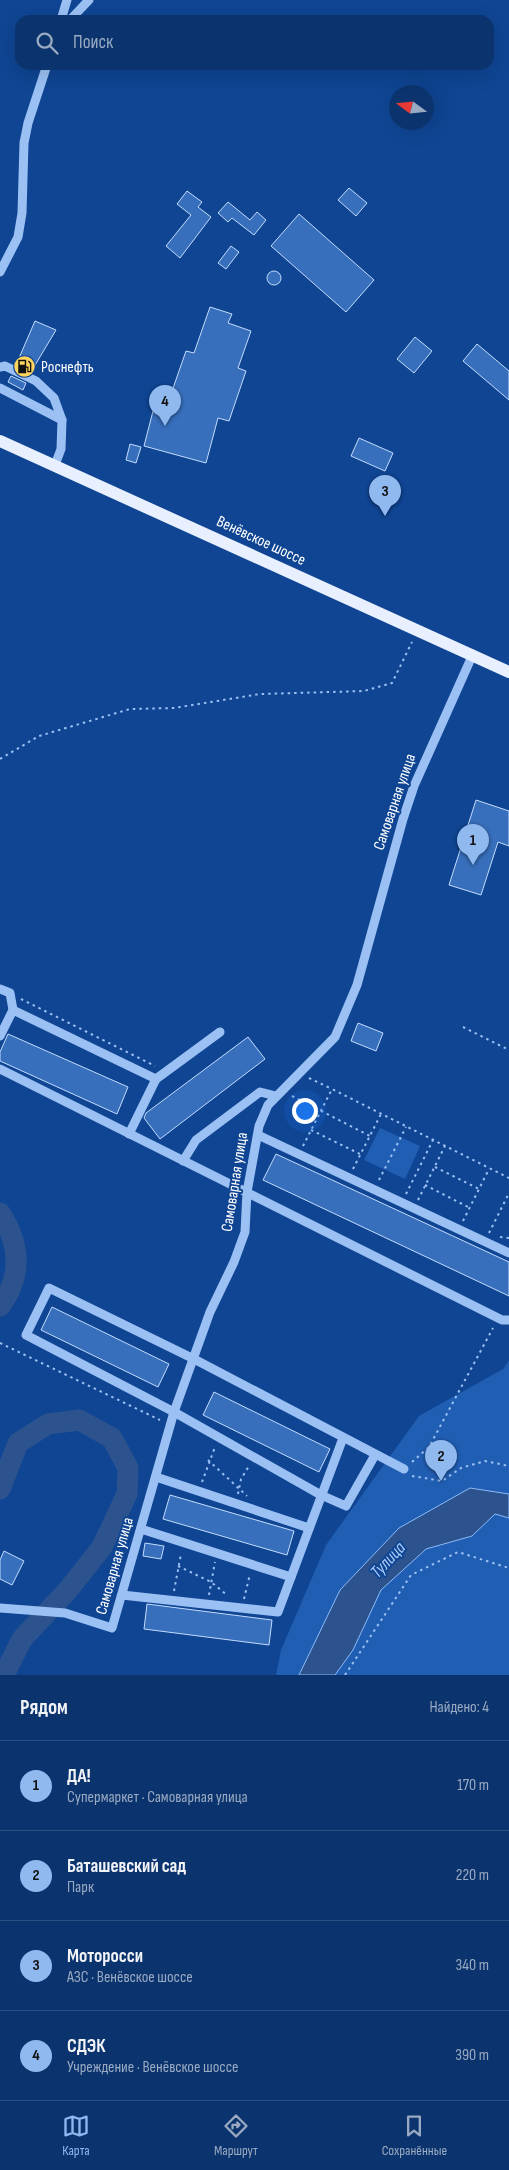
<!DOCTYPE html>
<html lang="ru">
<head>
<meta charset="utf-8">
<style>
	body { margin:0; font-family:"Sofia Sans Condensed",sans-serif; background:#193f76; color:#f1f3f6 }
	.compass { position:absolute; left:389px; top:85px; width:45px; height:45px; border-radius:50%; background:#0b346e; box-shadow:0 5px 20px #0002; rotate:285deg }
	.you { position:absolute; left:304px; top:1110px; width:18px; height:18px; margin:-12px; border:4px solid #fff; border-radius:50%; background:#1a73e8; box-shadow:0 0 0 8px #1a73e833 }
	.badge { display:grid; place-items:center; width:32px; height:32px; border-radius:50%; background:#90b9f0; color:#111; font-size:16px; font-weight:700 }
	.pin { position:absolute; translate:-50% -41px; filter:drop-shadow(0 1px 2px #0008) }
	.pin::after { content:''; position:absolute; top:26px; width:18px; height:15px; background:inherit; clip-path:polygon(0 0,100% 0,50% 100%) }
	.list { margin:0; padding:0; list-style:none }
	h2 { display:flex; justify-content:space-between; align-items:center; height:65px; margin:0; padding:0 20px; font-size:21px }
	h2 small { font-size:16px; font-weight:400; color:#9aaac2 }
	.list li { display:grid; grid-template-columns:32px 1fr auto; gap:15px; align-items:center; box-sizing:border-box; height:90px; padding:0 20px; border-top:1px solid #2b4f81 }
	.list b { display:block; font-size:19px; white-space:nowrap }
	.list p { margin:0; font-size:16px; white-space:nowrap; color:#9aaac2 }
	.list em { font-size:16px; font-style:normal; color:#9aaac2 }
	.icon { flex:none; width:28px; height:28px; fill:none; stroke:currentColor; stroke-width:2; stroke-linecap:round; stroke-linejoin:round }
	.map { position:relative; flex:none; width:509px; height:1675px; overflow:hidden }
	.search { position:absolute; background:#0b346e; box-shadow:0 5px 20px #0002; left:15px; right:15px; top:15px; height:55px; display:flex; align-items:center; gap:12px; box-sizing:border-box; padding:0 18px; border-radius:15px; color:#9aaac2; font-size:19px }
	.sheet { height:425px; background:#0b346e }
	nav { display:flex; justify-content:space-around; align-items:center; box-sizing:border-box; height:70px; border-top:1px solid #2b4f81; background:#0b346e; font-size:14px; color:#9aaac2 }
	nav a { display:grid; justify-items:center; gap:2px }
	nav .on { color:#90b9f0 }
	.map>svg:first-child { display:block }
	.green { fill:#205eb3 }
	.water { fill:#2c538e; stroke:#8dbbf8 }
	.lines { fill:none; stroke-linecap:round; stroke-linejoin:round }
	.river { stroke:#2c538e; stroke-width:21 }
	.building { fill:#376fbc; stroke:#c3dcfe }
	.path { stroke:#9bc1f4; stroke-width:2; stroke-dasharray:2.5 4; stroke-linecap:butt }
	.minor { stroke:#9bc1f4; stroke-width:9 }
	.major { stroke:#e8f0ff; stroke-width:12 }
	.labels { text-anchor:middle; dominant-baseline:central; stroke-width:4; stroke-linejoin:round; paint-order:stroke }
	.poi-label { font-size:16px; fill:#fff; stroke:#0f4593; text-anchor:start }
	.street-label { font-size:16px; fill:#fff; stroke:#0f4593 }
	.water-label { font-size:18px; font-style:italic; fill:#a8cbfb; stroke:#0f4593 }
</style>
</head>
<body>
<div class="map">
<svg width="509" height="1675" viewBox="0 0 509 1675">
	<rect width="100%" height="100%" fill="#0f4593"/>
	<!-- green -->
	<g class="green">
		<path d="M 380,1128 L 420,1146 L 405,1179 L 364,1160 Z"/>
		<path d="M 509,1360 L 509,1675 L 276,1675 L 281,1650 L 326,1545 L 419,1416 L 503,1369 Z"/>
	</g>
	<!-- water -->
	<path class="water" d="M 470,1488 L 509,1494 L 509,1518 L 495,1514 L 472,1536 L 426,1549 L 381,1590 L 353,1650 L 335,1675 L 299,1675 L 340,1590 L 399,1528 Z"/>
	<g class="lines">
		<!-- river -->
		<g class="river">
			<path d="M 0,1213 C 20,1244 23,1276 0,1306"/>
			<path d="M 0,1489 L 18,1443 L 48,1424 L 79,1420 L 112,1438 L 128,1468 L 127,1494 L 102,1547 L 68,1590 L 22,1639 L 4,1675"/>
		</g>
	</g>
	<!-- building -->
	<g class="building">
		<path d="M 349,188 L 367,203 L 356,216 L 338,200 Z"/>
		<path d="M 187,191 L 202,202 L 198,207 L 211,217 L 180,258 L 166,246 L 191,215 L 177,204 Z"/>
		<path d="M 228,202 L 250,220 L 257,212 L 266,220 L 254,235 L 232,218 L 228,222 L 218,213 Z"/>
		<path d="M 299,214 L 374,280 L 346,312 L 271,246 Z"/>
		<path d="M 231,246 L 239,252 L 226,269 L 218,263 Z"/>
		<circle cx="274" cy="278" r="7"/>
		<path d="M 210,307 L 232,314 L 228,323 L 251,331 L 238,368 L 246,371 L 229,421 L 218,418 L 206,463 L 144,446 L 153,411 L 164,414 L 186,351 L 194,353 Z"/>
		<path d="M 35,321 L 56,330 L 31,372 L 16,365 Z"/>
		<path d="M 415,337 L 432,351 L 414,373 L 397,359 Z"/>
		<path d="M 477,344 L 509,371 L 509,400 L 463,361 Z"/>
		<path d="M 11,376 L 26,383 L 23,390 L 8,382 Z"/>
		<path d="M 359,438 L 393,453 L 385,471 L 351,456 Z"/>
		<path d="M 130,444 L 141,447 L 136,463 L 126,460 Z"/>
		<path d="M 476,800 L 509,811 L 509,846 L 498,842 L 481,895 L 449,885 Z"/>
		<path d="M 358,1023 L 383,1033 L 376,1051 L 351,1041 Z"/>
		<path d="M 8,1034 L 128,1087 L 117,1114 L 0,1061 L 0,1052 Z"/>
		<path d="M 248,1037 L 265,1059 L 160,1139 L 144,1118 L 146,1113 Z"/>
		<path d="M 276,1154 L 509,1262 L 509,1296 L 263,1180 Z"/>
		<path d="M 52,1307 L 169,1364 L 158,1387 L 41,1330 Z"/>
		<path d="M 214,1392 L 330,1449 L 319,1472 L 203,1415 Z"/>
		<path d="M 170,1495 L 294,1531 L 287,1555 L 163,1519 Z"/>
		<path d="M 145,1543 L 164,1546 L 161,1559 L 143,1556 Z"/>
		<path d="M 4,1551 L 24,1561 L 12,1585 L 0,1579 L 0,1560 Z"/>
		<path d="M 147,1604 L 272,1620 L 269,1645 L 144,1629 Z"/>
	</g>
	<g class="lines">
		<!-- path -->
		<g class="path">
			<path d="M 0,759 L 39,736 L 130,709 L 174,708 L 260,694 L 364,691 L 392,683 L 412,642"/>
			<path d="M 21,999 L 155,1066"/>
			<path d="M 463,1027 L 509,1050"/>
			<path d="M 309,1078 L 332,1089"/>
			<path d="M 292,1096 L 370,1136"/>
			<path d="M 311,1130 L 360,1154"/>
			<path d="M 303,1146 L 332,1089 L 509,1178"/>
			<path d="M 435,1167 L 479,1189"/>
			<path d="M 353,1169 L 381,1114"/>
			<path d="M 379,1180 L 406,1127"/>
			<path d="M 425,1185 L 470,1208"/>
			<path d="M 406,1194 L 433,1140"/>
			<path d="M 418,1200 L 445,1146"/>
			<path d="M 463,1221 L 489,1169"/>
			<path d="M 489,1233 L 509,1193"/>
			<path d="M 500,1237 L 509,1238"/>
			<path d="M 0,1343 L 160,1420"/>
			<path d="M 208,1460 L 247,1496"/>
			<path d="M 412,1462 L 429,1447 L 493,1328"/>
			<path d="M 412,1476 L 442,1481 L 461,1468 L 485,1461 L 509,1466"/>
			<path d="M 202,1482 L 215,1447"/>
			<path d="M 238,1494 L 241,1479 L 249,1466"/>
			<path d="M 178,1566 L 211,1582 L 227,1595"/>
			<path d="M 174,1591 L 181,1554"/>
			<path d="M 209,1595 L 215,1562"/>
			<path d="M 244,1599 L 250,1574"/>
			<path d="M 345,1675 L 411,1575 L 458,1552 L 509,1568"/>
		</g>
		<!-- minor -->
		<g class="minor">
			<path d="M 61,20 L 67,0"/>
			<path d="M 70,20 L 89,0"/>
			<path d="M 0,272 L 18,237 L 22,213 L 24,143 L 28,123 L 47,65"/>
			<path d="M 0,367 L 5,366 L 36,381 L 54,398 L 62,420"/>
			<path d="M 0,388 L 62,420 L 61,449 L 55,465"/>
			<path d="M 0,989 L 10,993 L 13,1010 L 156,1079 L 220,1032"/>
			<path d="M 0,1036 L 13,1010"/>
			<path d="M 0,1069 L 502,1320 L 509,1320"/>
			<path d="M 129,1134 L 156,1079"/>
			<path d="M 258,1135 L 509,1253"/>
			<path d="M 183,1161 L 196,1140 L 260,1092 L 276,1096"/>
			<path d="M 375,1455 L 346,1506 L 321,1495 L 174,1412 L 26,1335 L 49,1288 L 194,1359 L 404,1469"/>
			<path d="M 156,1477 L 309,1528"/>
			<path d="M 141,1529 L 291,1577"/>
			<path d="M 122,1595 L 278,1612 L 343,1438"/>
			<path d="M 0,1608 L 65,1613 L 112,1628 L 174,1412 L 210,1312 L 234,1262 L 245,1232 L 247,1192 L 259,1126 L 268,1105 L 335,1037 L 357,985 L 403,819 L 414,786 L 473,654"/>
		</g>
		<!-- major -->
		<path class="major" d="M 0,441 L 509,672"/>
	</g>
	<!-- icons -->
	<defs>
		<symbol id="fuel-disc" viewBox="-11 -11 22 22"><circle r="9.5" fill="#ffd55e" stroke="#0f4593"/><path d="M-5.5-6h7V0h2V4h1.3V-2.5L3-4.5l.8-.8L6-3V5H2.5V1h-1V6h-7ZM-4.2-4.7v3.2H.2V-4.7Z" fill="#111"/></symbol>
	</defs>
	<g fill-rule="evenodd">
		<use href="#fuel-disc" x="12" y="354" width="25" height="25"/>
	</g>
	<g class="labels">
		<!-- poi labels -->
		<g class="poi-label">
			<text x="41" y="367">Роснефть</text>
		</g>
		<!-- street labels -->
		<g class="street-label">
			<text transform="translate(261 541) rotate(25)">Венёвское шоссе</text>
			<text transform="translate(395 802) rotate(-71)">Самоварная улица</text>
			<text transform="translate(235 1182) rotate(-81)">Самоварная улица</text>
			<text transform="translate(115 1566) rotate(-74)">Самоварная улица</text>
		</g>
		<!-- water labels -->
		<g class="water-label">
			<text transform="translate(388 1560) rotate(-47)">Тулица</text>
		</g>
	</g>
</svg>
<svg class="compass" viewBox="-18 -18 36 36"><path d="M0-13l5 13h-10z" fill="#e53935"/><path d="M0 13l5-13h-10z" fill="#9aaac2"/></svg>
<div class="you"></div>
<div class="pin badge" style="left:473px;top:865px">1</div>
<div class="pin badge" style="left:441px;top:1481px">2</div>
<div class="pin badge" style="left:385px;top:516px">3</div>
<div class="pin badge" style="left:165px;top:426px">4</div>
<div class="search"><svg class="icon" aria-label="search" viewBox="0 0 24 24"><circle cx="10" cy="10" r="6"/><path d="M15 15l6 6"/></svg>Поиск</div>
</div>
<section class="sheet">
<h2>Рядом<small>Найдено: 4</small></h2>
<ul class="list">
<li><span class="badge">1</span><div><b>ДА!</b><p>Супермаркет · Самоварная улица</p></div><em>170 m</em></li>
<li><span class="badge">2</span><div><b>Баташевский сад</b><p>Парк</p></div><em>220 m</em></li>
<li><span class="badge">3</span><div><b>Моторосси</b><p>АЗС · Венёвское шоссе</p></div><em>340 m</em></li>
<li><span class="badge">4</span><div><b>СДЭК</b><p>Учреждение · Венёвское шоссе</p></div><em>390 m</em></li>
</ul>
</section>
<nav>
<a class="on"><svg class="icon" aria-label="map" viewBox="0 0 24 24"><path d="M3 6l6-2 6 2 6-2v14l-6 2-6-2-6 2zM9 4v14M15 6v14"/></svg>Карта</a>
<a><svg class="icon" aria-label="directions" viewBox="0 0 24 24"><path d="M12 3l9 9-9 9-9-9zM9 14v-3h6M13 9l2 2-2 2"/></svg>Маршрут</a>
<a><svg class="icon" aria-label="saved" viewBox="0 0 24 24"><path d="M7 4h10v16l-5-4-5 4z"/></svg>Сохранённые</a>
</nav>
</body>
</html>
